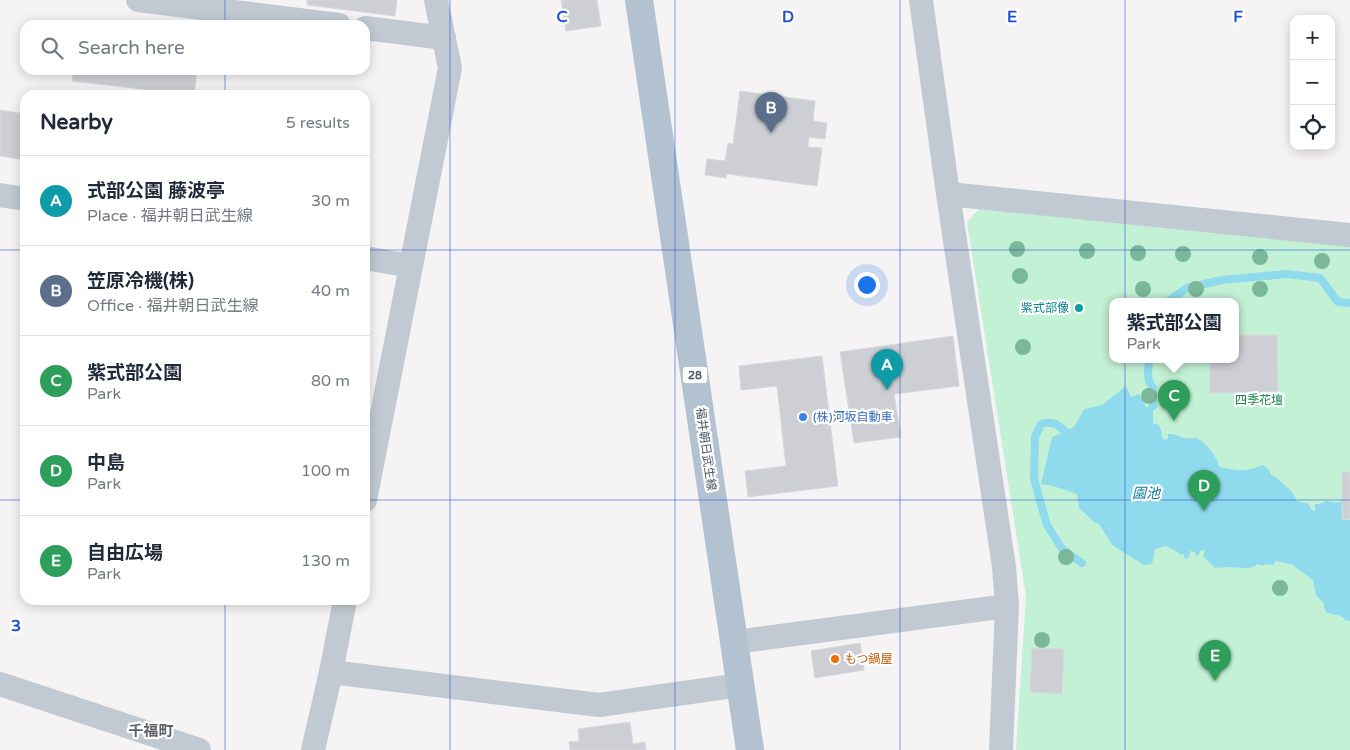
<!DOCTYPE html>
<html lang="en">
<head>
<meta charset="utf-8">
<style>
	body { margin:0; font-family:"Varela Round","Noto Sans JP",sans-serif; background:#f6f6f7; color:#1f2937 }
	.controls { position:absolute; right:15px; top:15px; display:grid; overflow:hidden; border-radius:10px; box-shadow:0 2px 12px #0003 }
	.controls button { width:45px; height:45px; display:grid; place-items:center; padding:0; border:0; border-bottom:1px solid #e0e1e3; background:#fff; color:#1f2937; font:25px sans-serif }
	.you { position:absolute; left:866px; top:284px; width:18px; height:18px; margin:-12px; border:4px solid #fff; border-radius:50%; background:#1a73e8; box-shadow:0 0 0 8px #1a73e833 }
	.badge { display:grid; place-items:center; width:32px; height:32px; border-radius:50%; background:#2563eb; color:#fff; font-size:16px; font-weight:700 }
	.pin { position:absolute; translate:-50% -41px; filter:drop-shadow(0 1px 2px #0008) }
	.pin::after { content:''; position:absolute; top:26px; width:18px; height:15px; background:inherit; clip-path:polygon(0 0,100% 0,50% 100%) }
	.popup { position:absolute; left:1109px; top:298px; width:130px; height:65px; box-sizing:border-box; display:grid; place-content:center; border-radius:10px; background:#fff; filter:drop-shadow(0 1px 4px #0005); font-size:16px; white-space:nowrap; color:#747a83 }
	.popup b { font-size:19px; color:#1f2937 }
	.popup::after { content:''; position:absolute; left:50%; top:100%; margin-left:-10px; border:10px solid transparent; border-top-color:#fff }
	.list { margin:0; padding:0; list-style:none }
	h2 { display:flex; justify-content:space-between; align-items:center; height:65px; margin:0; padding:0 20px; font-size:21px }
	h2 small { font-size:16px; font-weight:400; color:#747a83 }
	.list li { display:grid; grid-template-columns:32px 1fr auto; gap:15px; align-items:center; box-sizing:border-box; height:90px; padding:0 20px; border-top:1px solid #e0e1e3 }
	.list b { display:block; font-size:19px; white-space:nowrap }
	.list p { margin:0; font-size:16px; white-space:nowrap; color:#747a83 }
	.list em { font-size:16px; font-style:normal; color:#747a83 }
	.icon { flex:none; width:28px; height:28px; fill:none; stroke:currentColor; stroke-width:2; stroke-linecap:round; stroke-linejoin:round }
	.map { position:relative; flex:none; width:1350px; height:750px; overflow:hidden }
	.search { position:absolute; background:#fff; box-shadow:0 2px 12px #0003; left:20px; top:20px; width:350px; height:55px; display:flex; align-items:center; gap:12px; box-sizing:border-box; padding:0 18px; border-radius:15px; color:#747a83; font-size:19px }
	.panel { position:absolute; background:#fff; box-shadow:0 2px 12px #0003; left:20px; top:90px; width:350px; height:515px; border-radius:15px }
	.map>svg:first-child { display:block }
	.green { fill:#c3f1d5; fill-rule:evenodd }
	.water { fill:#90daee }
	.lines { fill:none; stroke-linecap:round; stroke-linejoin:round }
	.stream { stroke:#90daee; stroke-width:8 }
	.building { fill:#cdcfd5; stroke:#d7d9de }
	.street { stroke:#c1cad2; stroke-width:24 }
	.primary { stroke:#b3c2d1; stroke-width:28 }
	.tree { fill:#7bb799 }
	.grid { fill:none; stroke:#1d4ed8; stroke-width:1; stroke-opacity:0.55 }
	.culture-dot { fill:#0f9aa8; stroke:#fff; stroke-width:2 }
	.shop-dot { fill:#3f7fe0; stroke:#fff; stroke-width:2 }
	.food-dot { fill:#e8710a; stroke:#fff; stroke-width:2 }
	.labels { text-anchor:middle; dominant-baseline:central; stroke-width:4.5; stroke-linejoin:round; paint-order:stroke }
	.shield { fill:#fff; stroke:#808990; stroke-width:1 }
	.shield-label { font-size:11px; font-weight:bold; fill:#4a5661 }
	.culture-label { font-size:12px; fill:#0d838f; stroke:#fff; text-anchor:end }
	.park-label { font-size:12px; fill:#17864f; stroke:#fff }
	.shop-label { font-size:12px; fill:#366cbe; stroke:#fff; text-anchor:start }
	.street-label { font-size:12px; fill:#4a5661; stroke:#fff }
	.food-label { font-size:12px; fill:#c56008; stroke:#fff; text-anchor:start }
	.water-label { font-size:14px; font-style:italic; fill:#0c7c9b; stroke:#fff }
	.quarter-label { font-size:15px; font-weight:bold; fill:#5f6368; stroke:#fff }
	.grid-label { font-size:16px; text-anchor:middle; font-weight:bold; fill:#1d4ed8; stroke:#fff; stroke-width:4.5; stroke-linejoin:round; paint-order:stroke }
</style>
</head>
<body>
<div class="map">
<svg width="1350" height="750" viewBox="0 0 1350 750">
	<rect width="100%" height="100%" fill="#f5f3f3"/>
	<!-- green -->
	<path class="green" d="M 979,209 L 1350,246 L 1350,750 L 1016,750 L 1026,596 L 967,222 ZM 1113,302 L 1235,302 L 1235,360 L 1113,360 Z"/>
	<!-- water -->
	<path class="water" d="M 1126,386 L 1131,397 L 1139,394 L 1146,407 L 1153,406 L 1153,423 L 1159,425 L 1162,432 L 1161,436 L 1164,440 L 1168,439 L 1168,434 C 1176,434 1178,436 1184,438 C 1188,439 1192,437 1196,438 C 1208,443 1215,456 1220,467 C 1238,471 1246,472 1263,465 L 1269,470 L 1271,475 L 1277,478 L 1292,492 L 1297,501 L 1308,504 L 1313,511 L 1315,510 L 1315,504 L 1320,504 L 1326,501 L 1339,503 L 1342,499 L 1342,520 L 1350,520 L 1350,621 L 1345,620 C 1338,610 1323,620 1324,603 L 1316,595 L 1313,580 L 1293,565 L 1276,561 L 1273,565 L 1266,564 L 1263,566 L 1258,564 C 1249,571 1238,567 1228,567 C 1223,567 1220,568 1215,568 L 1203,556 L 1205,550 L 1201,550 L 1197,557 L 1195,552 L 1190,551 L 1189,557 L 1187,559 L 1184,557 L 1184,554 L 1182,555 L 1166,546 L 1155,549 L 1152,564 L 1144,565 L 1112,545 L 1099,524 L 1094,522 L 1079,508 L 1077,494 L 1053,486 L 1041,484 L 1052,437 L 1074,427 L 1084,409 L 1102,405 Z"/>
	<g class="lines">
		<!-- stream -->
		<g class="stream">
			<path d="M 1167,302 L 1187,288 L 1222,280 L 1287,274 L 1320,278 L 1338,302 L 1350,303"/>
			<path d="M 1149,360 L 1148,373 L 1149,381 L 1153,388 L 1153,406"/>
			<path d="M 1065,431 C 1056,423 1052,421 1041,424 L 1035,437 L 1034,478 L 1040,501 L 1047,525 L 1062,549 L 1082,563"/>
		</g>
	</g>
	<!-- building -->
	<g class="building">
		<path d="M 307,0 L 397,0 L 395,16 L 307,5 Z"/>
		<path d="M 561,0 L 597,0 L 601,26 L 566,31 Z"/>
		<path d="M 73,70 L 197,70 L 194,95 L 72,81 Z"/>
		<path d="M 740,91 L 815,101 L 813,121 L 827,123 L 825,139 L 809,137 L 808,147 L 822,148 L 817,186 L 727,174 L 726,178 L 705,175 L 707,159 L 725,161 L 728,143 L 733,144 Z"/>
		<path d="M 0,110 L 25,114 L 25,160 L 0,156 Z"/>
		<path d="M 1235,335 L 1277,335 L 1278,392 L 1210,393 L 1210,360 L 1235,360 Z"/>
		<path d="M 953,336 L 959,386 L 894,394 L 901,437 L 854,443 L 840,352 Z"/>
		<path d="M 822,356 L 838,486 L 748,497 L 745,471 L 786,466 L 777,386 L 741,390 L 739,366 Z"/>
		<rect x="1342" y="472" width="8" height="47"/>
		<path d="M 860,643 L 864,670 L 815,678 L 811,651 Z"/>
		<path d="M 1032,648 L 1064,649 L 1062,694 L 1030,692 Z"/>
		<path d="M 630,722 L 633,744 L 645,742 L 646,750 L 570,750 L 569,742 L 579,741 L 578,729 Z"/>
	</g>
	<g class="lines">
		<!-- street -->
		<g class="street">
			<path d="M 138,0 L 339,25"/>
			<path d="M 921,0 L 948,194 L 1004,567 L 1007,606 L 1001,750"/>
			<path d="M 365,28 L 444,38"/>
			<path d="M 948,194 L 1350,235"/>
			<path d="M 0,195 L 25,199"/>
			<path d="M 365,258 L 411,266"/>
			<path d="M 365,500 L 450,68 L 436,0"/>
			<path d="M 735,642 L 1007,606"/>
			<path d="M 331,672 L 599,705 L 740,685"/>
			<path d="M 0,684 L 199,750"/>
			<path d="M 313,750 L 331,672 L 345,600"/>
		</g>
		<!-- primary -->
		<path class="primary" d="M 639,0 L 750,750"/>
	</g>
	<!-- trees -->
	<g class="tree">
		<circle cx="1017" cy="249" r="8"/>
		<circle cx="1087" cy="251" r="8"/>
		<circle cx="1138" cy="253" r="8"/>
		<circle cx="1183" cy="254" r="8"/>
		<circle cx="1260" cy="257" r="8"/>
		<circle cx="1322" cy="261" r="8"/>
		<circle cx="1020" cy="276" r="8"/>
		<circle cx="1143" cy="289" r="8"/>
		<circle cx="1196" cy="289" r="8"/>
		<circle cx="1260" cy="289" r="8"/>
		<circle cx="1023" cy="347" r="8"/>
		<circle cx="1149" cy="396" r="8"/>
		<circle cx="1066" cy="557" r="8"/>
		<circle cx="1280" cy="588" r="8"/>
		<circle cx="1042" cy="640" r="8"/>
	</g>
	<!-- grid -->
	<path class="grid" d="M 225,0 L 225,25M 450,0 L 450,750M 675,0 L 675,750M 900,0 L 900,750M 1125,0 L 1125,750M 225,70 L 225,95M 0,250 L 25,250M 365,250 L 1350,250M 0,500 L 25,500M 365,500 L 1350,500M 225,600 L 225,750"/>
	<!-- markers -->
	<circle class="culture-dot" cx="1079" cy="308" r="5"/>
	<circle class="shop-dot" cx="803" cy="417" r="5"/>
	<circle class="food-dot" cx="835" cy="659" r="5"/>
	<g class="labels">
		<!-- shield labels -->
		<rect class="shield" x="682.5" y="366.5" width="25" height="17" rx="4"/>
		<g class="shield-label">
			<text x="695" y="375">28</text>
		</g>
		<!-- culture labels -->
		<g class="culture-label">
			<text x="1069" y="308">紫式部像</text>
		</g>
		<!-- park labels -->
		<g class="park-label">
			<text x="1259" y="400">四季花壇</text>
		</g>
		<!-- shop labels -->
		<g class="shop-label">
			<text x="813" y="417">(株)河坂自動車</text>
		</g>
		<!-- street labels -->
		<g class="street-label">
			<text transform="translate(706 449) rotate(82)">福井朝日武生線</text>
		</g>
		<!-- food labels -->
		<g class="food-label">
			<text x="845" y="659">もつ鍋屋</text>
		</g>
		<!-- water labels -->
		<g class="water-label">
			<text x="1146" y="493">園池</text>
		</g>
		<!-- quarter labels -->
		<g class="quarter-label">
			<text x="151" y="731">千福町</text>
		</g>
	</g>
	<g class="grid-label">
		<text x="562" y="22">C</text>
		<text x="788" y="22">D</text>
		<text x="1012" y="22">E</text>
		<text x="1238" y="22">F</text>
		<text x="16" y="631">3</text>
	</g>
</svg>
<div class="controls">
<button>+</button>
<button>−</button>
<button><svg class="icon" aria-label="locate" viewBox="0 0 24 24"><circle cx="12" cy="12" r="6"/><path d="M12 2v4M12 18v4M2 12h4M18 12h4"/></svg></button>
</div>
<div class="you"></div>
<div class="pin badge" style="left:887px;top:390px;background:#0f9aa8">A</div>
<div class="pin badge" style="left:771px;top:133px;background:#5c6f8a">B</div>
<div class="pin badge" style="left:1174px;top:421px;background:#2e9e5b">C</div>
<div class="popup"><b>紫式部公園</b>Park</div>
<div class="pin badge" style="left:1204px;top:511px;background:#2e9e5b">D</div>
<div class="pin badge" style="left:1215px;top:681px;background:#2e9e5b">E</div>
<div class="search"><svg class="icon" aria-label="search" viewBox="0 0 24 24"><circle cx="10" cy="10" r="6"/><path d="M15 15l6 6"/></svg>Search here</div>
<section class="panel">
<h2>Nearby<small>5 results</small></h2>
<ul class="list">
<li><span class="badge" style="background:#0f9aa8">A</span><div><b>式部公園 藤波亭</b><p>Place · 福井朝日武生線</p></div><em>30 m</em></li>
<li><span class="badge" style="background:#5c6f8a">B</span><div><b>笠原冷機(株)</b><p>Office · 福井朝日武生線</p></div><em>40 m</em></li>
<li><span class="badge" style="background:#2e9e5b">C</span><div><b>紫式部公園</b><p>Park</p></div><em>80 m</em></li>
<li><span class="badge" style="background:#2e9e5b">D</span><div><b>中島</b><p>Park</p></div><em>100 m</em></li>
<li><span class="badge" style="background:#2e9e5b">E</span><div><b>自由広場</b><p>Park</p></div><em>130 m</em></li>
</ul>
</section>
</div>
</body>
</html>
